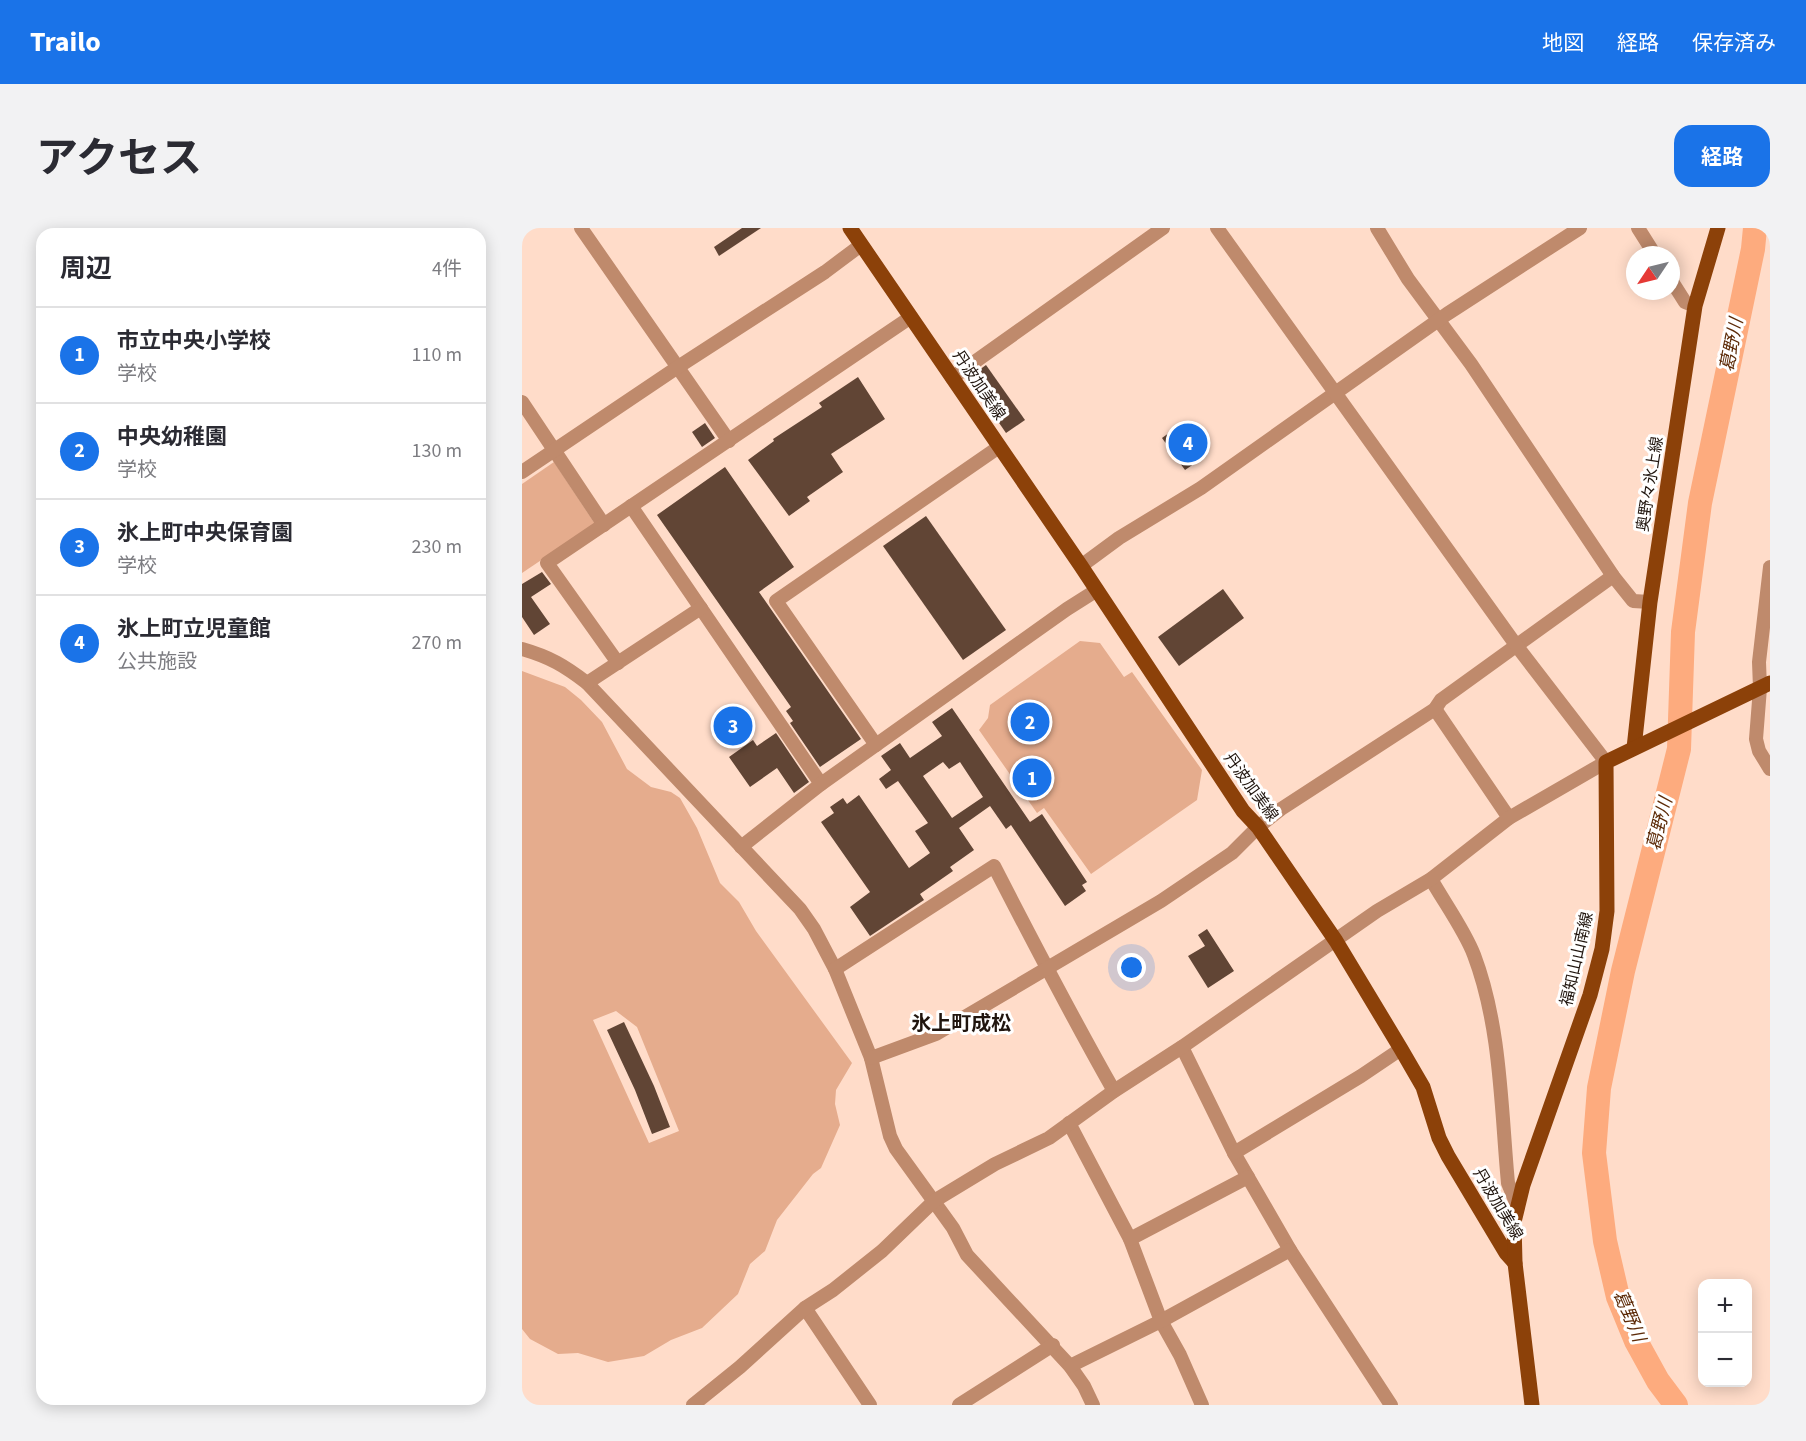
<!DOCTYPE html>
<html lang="ja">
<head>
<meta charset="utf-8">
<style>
	body { margin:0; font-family:"Source Sans 3","Noto Sans JP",sans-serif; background:#f2f2f3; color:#2b2b33 }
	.controls { position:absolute; right:18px; bottom:18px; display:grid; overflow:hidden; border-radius:12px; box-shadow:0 3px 15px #0003 }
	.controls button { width:54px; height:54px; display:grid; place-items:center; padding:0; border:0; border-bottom:2px solid #e1e1e2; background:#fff; color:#2b2b33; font:30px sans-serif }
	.compass { position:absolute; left:1104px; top:18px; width:54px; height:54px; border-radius:50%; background:#fff; box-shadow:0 3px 15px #0003; rotate:235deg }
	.you { position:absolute; left:610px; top:740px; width:21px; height:21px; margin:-15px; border:4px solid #fff; border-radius:50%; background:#1a73e8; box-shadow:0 0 0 9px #1a73e833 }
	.badge { display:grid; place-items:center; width:39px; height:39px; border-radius:50%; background:#1a73e8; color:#fff; font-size:20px; font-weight:700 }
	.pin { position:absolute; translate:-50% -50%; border:3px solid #fff; box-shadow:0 2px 6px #0006 }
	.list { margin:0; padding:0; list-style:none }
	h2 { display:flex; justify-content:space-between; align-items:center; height:78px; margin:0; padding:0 24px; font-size:26px }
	h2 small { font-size:20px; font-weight:400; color:#7c7c81 }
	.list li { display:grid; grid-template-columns:39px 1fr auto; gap:18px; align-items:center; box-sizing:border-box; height:96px; padding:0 24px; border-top:2px solid #e1e1e2 }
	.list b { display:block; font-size:22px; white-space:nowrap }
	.list p { margin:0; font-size:20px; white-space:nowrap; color:#7c7c81 }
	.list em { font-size:20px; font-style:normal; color:#7c7c81 }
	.map { position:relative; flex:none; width:1248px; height:1177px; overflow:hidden; border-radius:18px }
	header { display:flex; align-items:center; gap:36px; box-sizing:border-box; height:84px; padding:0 30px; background:#1a73e8; color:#fff }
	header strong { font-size:28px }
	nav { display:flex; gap:33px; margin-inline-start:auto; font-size:21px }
	.intro { display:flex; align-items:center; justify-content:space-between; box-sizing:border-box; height:144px; padding:0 36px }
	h1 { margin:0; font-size:42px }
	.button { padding:15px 27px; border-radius:18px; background:#1a73e8; color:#fff; font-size:21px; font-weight:700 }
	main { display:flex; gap:36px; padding:0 36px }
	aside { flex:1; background:#fff; border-radius:18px; box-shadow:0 3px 15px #0003 }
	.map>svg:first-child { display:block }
	.green { fill:#e5ac8d; fill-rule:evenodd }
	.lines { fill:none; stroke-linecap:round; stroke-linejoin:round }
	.river { stroke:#fdab7e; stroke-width:24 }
	.building { fill:#614535; fill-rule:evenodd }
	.minor { stroke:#bf8a6c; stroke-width:14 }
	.major { stroke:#8c4109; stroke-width:15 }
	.labels { text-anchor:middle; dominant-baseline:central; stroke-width:6; stroke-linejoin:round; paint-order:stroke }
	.street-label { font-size:16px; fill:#20150e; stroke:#fff }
	.water-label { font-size:18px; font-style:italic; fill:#5d2b08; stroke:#fff }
	.quarter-label { font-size:20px; font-weight:bold; fill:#20150e; stroke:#fff }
</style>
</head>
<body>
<header>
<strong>Trailo</strong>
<nav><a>地図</a><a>経路</a><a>保存済み</a></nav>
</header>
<div class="intro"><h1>アクセス</h1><a class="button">経路</a></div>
<main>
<aside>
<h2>周辺<small>4件</small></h2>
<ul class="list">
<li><span class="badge">1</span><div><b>市立中央小学校</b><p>学校</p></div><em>110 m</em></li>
<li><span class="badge">2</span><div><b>中央幼稚園</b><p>学校</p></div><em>130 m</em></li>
<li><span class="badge">3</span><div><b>氷上町中央保育園</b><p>学校</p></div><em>230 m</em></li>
<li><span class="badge">4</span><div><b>氷上町立児童館</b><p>公共施設</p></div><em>270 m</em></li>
</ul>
</aside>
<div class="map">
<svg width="1248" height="1177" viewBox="0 0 1248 1177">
	<rect width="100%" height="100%" fill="#ffdcc9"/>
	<!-- green -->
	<g class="green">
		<path d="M 32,234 L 73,296 L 0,345 L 0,256 Z"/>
		<path d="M 558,413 L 578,415 L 602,449 L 610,444 L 680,542 L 675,572 L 569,646 L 522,580 L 515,585 L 457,502 L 466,490 L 468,477 Z"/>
		<path d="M 0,443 L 43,459 L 59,472 L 80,494 L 105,541 L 129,559 L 149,564 L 158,570 L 175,600 L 198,655 L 217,674 L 234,703 L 330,835 L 314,862 L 313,876 L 318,897 L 299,940 L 291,946 L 255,992 L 243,1023 L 228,1036 L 216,1066 L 180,1100 L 149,1112 L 122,1128 L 86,1134 L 56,1125 L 36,1126 L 8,1111 L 0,1101 ZM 94,783 L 115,799 L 157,903 L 127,915 L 71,792 Z"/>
	</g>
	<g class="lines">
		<!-- river -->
		<path class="river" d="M 1154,1177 L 1136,1153 L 1114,1113 L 1096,1069 L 1083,1013 L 1072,925 L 1077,860 L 1101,743 L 1157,521 L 1161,404 L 1178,275 L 1231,21 L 1233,0"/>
	</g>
	<!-- building -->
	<g class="building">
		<path d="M 220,0 L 239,0 L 197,28 L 192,19 Z"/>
		<path d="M 464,137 L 503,192 L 484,205 L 446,150 Z"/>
		<path d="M 336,149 L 363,191 L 309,226 L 321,244 L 285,269 L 288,273 L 267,288 L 226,232 L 252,213 L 251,211 L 300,179 L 297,175 Z"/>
		<path d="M 662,194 L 685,227 L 663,242 L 640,210 Z"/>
		<path d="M 183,195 L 193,210 L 180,219 L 170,204 Z"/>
		<path d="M 203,239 L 272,339 L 237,364 L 339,511 L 298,539 L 268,495 L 271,493 L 264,483 L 269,479 L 135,287 Z"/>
		<path d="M 404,288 L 484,402 L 441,432 L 361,318 Z"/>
		<path d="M 20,344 L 29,356 L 9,369 L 28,396 L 12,407 L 0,389 L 0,356 Z"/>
		<path d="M 701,361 L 722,390 L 657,438 L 636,409 Z"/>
		<path d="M 430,480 L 508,594 L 520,586 L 565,654 L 560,657 L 564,663 L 543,678 L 489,597 L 484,601 L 468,578 L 437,600 L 452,622 L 428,639 L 431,643 L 398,666 L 402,672 L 348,708 L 328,679 L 348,664 L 299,594 L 312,585 L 308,579 L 321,570 L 325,576 L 337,567 L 387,640 L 408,625 L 393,603 L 406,595 L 376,553 L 364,561 L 357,551 L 369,542 L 359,528 L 378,515 L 388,530 L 420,508 L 410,494 ZM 421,534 L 427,541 L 438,534 L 461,569 L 430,590 L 401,548 Z"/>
		<path d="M 254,505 L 287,554 L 272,565 L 255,540 L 228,559 L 207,529 L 231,512 L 235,518 Z"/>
		<path d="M 685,701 L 712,743 L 686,760 L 666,728 L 683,718 L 676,707 Z"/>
		<path d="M 102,794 L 132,858 L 148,899 L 130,906 L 113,862 L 85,802 Z"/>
	</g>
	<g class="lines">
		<!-- minor -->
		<g class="minor">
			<path d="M 59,0 L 207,213"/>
			<path d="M 855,0 L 886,51 L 949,136 L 1091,348 L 1111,373 L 1128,374"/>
			<path d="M 1116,0 L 1133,27"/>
			<path d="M 1149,52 L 1163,74 L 1173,78"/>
			<path d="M 430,150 L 641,0"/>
			<path d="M 0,174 L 82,297"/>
			<path d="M 0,244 L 156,139 L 303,44 L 339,17"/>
			<path d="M 109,278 L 299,556"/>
			<path d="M 559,338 L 597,310 L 679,260 L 925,86 L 1058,0"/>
			<path d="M 1248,339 L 1237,434 L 1238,460 L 1234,511 L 1237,523 L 1248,541"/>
			<path d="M 0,421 C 28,429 43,438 65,455 L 278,681 L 292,701 L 313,741 L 349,830 L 368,908 L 374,921 L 431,1000 L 445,1027 L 548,1138 L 562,1158 L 571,1177"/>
			<path d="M 96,435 L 25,335 L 389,89"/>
			<path d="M 65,455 L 179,380"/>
			<path d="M 913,481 L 987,590"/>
			<path d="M 354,517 L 254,373 L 477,219"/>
			<path d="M 219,619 L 299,556 L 545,381 L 575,362"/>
			<path d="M 909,651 C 922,674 943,703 952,727 C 979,798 979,881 986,955 L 995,977"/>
			<path d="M 313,741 L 472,638 C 511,714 550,789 592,863"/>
			<path d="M 660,819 L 712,925 L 768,1022 L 869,1177"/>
			<path d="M 349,830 L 414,806 L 639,673 L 710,625 L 736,599 L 759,581 L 913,481 L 919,472 L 1091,348"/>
			<path d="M 547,895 L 608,1011 L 639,1093 L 658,1127 L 680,1177"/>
			<path d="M 712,925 L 839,848 L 879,821"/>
			<path d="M 608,1011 L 726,949"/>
			<path d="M 283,1080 L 348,1177"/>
			<path d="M 548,1138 L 639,1093 L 768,1022"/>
			<path d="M 171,1177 L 218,1139 L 283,1080 L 311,1062 L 360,1023 L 412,973 L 473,936 L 527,910 L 592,863 L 660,819 L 855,683 L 909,651 L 987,590 L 1084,534 L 994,417 L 695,0"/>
			<path d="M 437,1177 L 531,1117"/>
		</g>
		<!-- major -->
		<g class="major">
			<path d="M 328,0 L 559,338 L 721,583 L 736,599 L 814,713 L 879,821 L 901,859 L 917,910 L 926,928 L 984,1025 L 993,1035"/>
			<path d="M 1112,520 L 1128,374 L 1173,78 L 1196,0"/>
			<path d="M 1010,1177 L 993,1035 L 992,994 L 1001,957 L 1068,767 L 1080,721 L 1085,683 L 1084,534 L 1248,455"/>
		</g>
	</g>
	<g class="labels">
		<!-- street labels -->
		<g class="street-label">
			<text transform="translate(457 157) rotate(56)">丹波加美線</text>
			<text transform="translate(1128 256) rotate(-81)">奥野々氷上線</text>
			<text transform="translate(729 559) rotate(54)">丹波加美線</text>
			<text transform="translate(1055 731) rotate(-77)">福知山山南線</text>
			<text transform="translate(976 976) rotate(59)">丹波加美線</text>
		</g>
		<!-- water labels -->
		<g class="water-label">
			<text transform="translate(1210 117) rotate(-79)">葛野川</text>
			<text transform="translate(1138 596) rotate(-76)">葛野川</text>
			<text transform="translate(1107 1088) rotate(67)">葛野川</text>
		</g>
		<!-- quarter labels -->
		<g class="quarter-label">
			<text x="439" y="796">氷上町成松</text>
		</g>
	</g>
</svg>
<div class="controls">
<button>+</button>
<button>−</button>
</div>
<svg class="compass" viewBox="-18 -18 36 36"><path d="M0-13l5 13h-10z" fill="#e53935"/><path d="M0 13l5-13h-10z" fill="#7c7c81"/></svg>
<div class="you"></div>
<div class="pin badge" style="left:510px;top:550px">1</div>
<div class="pin badge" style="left:508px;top:494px">2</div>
<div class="pin badge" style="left:211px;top:498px">3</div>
<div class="pin badge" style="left:666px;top:215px">4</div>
</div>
</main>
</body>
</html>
